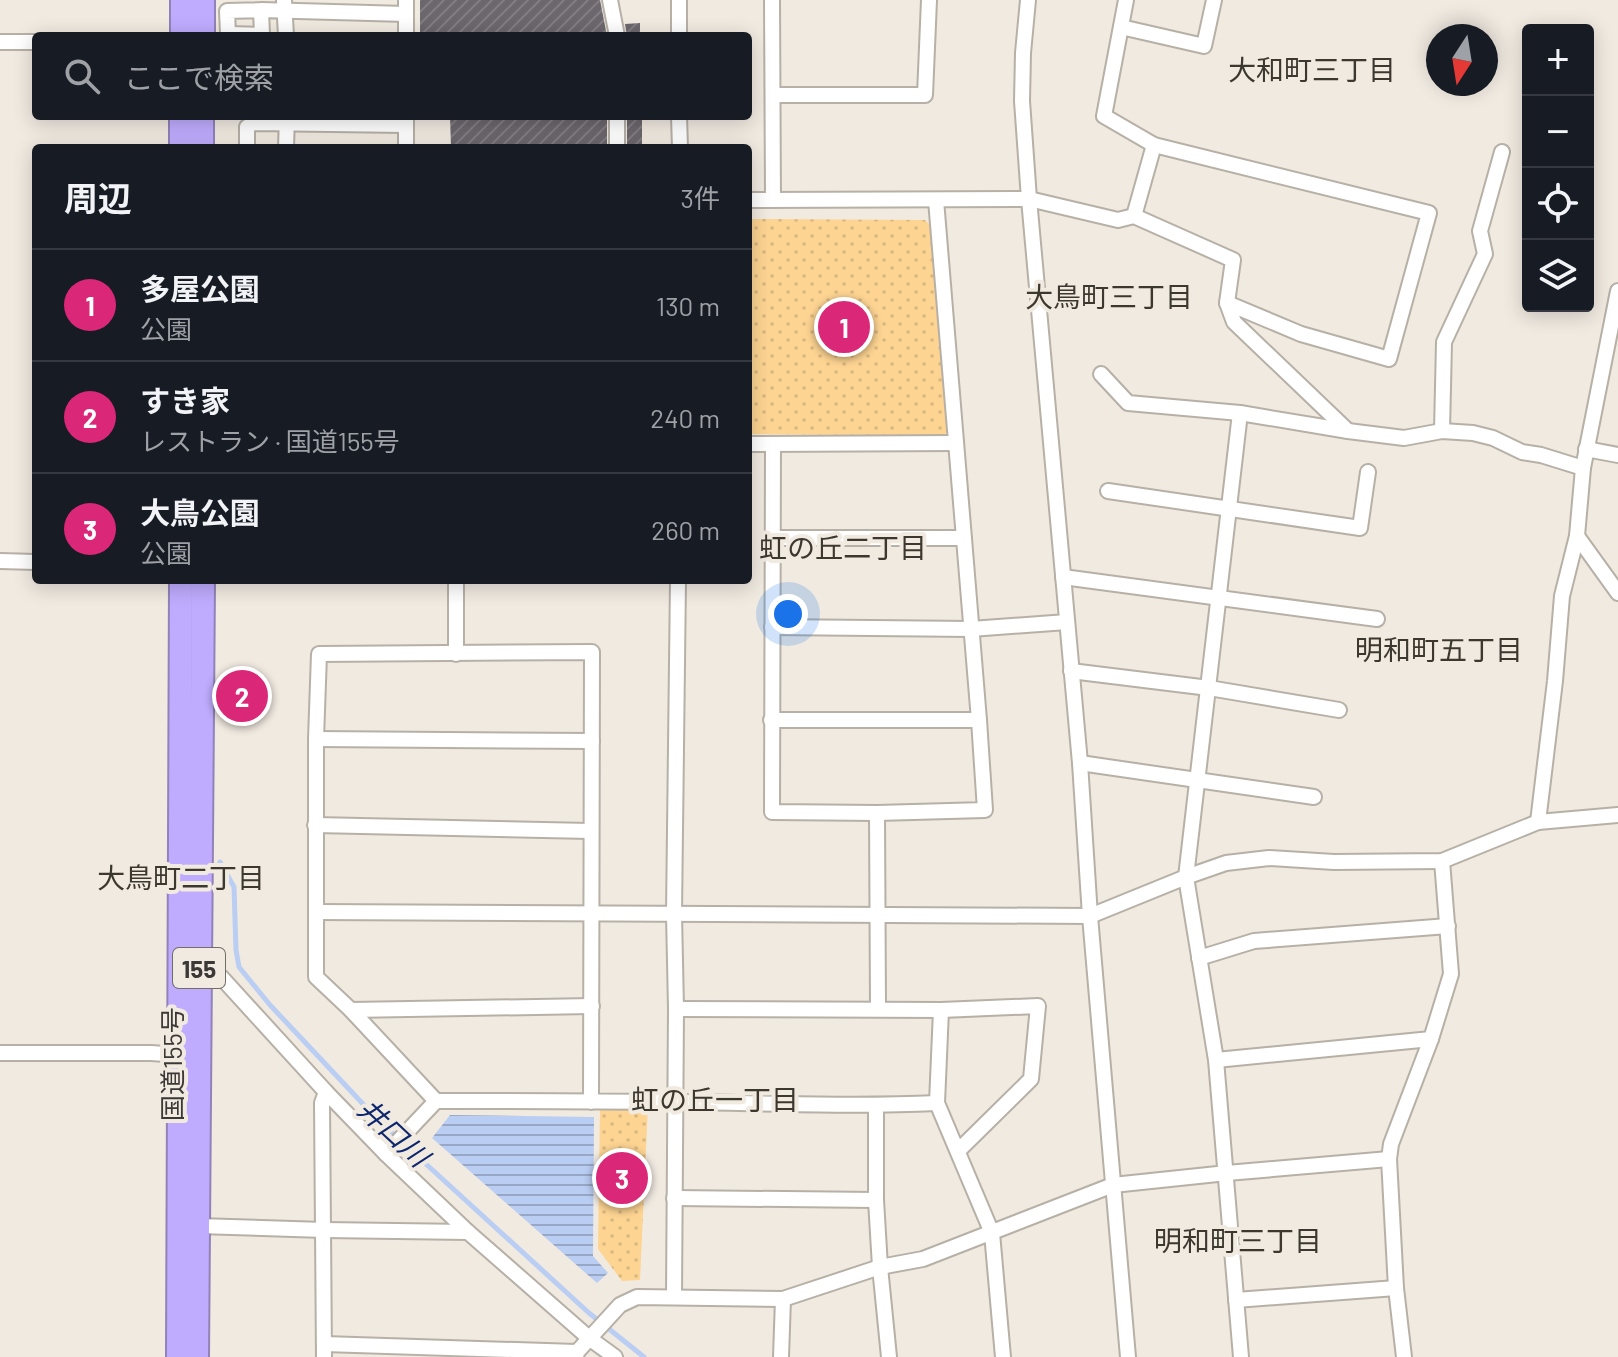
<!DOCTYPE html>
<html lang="ja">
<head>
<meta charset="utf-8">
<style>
	body { margin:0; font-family:Barlow,"Noto Sans JP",sans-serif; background:#20242c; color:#f1f3f6 }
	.controls { position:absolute; right:24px; top:24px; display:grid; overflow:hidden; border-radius:8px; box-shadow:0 4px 20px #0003 }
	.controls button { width:72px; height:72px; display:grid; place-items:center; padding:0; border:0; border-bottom:2px solid #363941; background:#171b24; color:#f1f3f6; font:40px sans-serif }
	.compass { position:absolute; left:1426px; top:24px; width:72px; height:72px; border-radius:50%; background:#171b24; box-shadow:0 4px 20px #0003; rotate:192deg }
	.you { position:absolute; left:788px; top:614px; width:28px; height:28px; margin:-20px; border:6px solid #fff; border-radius:50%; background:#1a73e8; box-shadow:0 0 0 12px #1a73e833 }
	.badge { display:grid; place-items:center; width:52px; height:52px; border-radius:50%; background:#db2777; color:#fff; font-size:26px; font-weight:700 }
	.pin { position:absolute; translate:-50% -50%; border:4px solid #fff; box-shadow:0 2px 8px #0006 }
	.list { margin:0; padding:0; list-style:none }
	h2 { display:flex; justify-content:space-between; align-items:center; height:104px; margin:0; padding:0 32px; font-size:34px }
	h2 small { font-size:26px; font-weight:400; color:#9ea1a6 }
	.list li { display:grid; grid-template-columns:52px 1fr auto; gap:24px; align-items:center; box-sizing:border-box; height:112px; padding:0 32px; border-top:2px solid #363941 }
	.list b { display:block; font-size:30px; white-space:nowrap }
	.list p { margin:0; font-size:26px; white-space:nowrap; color:#9ea1a6 }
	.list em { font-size:26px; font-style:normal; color:#9ea1a6 }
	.icon { flex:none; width:44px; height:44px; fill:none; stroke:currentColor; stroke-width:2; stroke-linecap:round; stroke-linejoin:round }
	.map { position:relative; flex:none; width:1618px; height:1357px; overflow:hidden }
	.search { position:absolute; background:#171b24; box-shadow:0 4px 20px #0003; left:32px; top:32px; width:720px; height:88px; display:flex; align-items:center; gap:20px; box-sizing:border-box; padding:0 28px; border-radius:8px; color:#9ea1a6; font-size:30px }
	.panel { position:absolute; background:#171b24; box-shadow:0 4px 20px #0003; left:32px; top:144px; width:720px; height:440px; border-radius:8px }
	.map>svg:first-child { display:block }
	.grass { fill:url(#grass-dots) }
	.water { fill:url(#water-rules) }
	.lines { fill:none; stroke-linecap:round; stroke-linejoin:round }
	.stream { stroke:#bacdf3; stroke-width:5 }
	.building { fill:url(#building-hatch) }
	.minor-casing { stroke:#b6b0a7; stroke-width:18 }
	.highway-casing { stroke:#9183b8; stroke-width:26 }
	.minor { stroke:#fff; stroke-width:14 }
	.highway { stroke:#bfacfe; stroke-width:22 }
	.labels { text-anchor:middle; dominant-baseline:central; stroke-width:8; stroke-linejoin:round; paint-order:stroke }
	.shield { fill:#f1eae1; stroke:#726d69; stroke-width:2 }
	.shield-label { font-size:24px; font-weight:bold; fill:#3b3835 }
	.street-label { font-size:26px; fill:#3b3835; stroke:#f1eae1 }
	.neighbourhood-label { font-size:28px; fill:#3c3830; stroke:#f1eae1 }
	.water-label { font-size:28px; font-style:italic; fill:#0d266d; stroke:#f1eae1 }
</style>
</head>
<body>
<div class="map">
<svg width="1618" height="1357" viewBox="0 0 1618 1357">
	<defs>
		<pattern id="grass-dots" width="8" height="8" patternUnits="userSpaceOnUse" patternTransform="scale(2)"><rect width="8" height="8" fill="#fdd492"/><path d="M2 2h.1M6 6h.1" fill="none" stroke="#dab77e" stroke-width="1.8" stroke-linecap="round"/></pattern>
		<pattern id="water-rules" width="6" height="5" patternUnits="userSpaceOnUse" patternTransform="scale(2)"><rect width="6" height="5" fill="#bacdf3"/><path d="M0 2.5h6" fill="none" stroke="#98a7c6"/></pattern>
		<pattern id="building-hatch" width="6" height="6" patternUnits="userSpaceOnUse" patternTransform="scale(2)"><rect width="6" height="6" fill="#6c666d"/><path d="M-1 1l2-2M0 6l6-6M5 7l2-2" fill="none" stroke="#827d82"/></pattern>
	</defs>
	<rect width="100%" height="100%" fill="#f1eae1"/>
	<!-- grass -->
	<g class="grass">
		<path d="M 748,219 L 925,220 L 930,225 L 949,430 L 943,436 L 748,434 Z"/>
		<path d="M 600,1106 L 648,1106 L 640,1280 L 622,1281 L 598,1249 Z"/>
	</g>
	<!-- water -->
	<path class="water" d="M 450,1115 L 594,1117 L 593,1256 L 608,1273 L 597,1283 L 432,1138 Z"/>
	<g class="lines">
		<!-- stream -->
		<path class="stream" d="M 220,862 L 234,887 L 236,950 L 239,967 L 270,1005 L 379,1121 L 589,1313 L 644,1357"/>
	</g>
	<!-- building -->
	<g class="building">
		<path d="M 420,0 L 600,0 L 607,36 L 420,36 Z"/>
		<path d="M 640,23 L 640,36 L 627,36 L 625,24 Z"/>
		<path d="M 450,116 L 607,116 L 607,148 L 451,148 Z"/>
		<rect x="627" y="116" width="15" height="32"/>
	</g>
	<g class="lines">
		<defs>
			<g id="minor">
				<path d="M 284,0 L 286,36"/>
				<path d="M 406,0 L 406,36"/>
				<path d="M 610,0 L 617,36"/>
				<path d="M 679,0 L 679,36"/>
				<path d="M 772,0 L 773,200"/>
				<path d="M 1028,0 L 1023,53 L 1022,101 L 1029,199 L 1080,763 L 1090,916 L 1128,1357"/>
				<path d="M 1126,0 L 1104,116 L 1154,145"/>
				<path d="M 261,10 L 262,35 L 228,34 L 227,11 L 261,10 L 406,14"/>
				<path d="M 1121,27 L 1204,46 L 1214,0"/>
				<path d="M 0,42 L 36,42"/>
				<path d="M 773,95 L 925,95 L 929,0"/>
				<path d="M 406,116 L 406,148"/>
				<path d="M 617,116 L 617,148"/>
				<path d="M 679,116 L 680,148"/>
				<path d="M 247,148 L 247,127 L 253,123 L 406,125"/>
				<path d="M 286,148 L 287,116"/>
				<path d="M 748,200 L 1029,199 L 1118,220 L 1134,216 L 1233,260 L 1227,303 L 1234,322 L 1348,431"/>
				<path d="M 1134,216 L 1154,145 L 1429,213 L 1389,359 L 1301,334 L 1227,303"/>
				<path d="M 1101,374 L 1128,403 L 1240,413 L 1348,431 L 1404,438 L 1442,431 L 1473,433 L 1493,438 L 1522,452 L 1541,455 L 1583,468"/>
				<path d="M 1240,413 L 1186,877 L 1216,1060 L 1241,1357"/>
				<path d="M 1442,431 L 1444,342 L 1485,254 L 1480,231 L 1502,152"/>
				<path d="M 748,444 L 956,443"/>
				<path d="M 773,444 L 772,812 L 877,813 L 985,810 L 979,720 L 936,200"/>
				<path d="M 1586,449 L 1618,455"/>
				<path d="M 1108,491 L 1360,528 L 1368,472"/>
				<path d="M 1577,536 L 1618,593"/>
				<path d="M 772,538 L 964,538"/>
				<path d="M 0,561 L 36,562"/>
				<path d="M 1063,577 L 1377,619"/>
				<path d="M 772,627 L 971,629 L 1067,622"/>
				<path d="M 456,654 L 456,580"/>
				<path d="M 1071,671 L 1209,688 L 1339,710"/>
				<path d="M 771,720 L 979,720"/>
				<path d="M 316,739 L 592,741"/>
				<path d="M 1080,763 L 1314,797"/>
				<path d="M 877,813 L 878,1009"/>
				<path d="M 1538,822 L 1555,681 L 1562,596 L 1577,536 L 1583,468 L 1618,291"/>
				<path d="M 315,825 L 590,831"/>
				<path d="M 316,912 L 1090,916 L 1186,877 L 1226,863 L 1269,858 L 1334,862 L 1442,861 L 1538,822 L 1618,815"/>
				<path d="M 1199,958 L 1254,941 L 1448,926"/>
				<path d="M 199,962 L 222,978 L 326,1092 L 386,1154 L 468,1232 L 589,1338 L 615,1357"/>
				<path d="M 676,1009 L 941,1010 L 1038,1006 L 1031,1079 L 958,1151"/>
				<path d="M 351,1010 L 592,1006"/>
				<path d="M 941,1010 L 937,1103 L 992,1233 L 1003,1357"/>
				<path d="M 0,1053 L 151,1053 L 180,1055"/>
				<path d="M 1216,1060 L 1431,1039"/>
				<path d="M 591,1102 L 592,652 L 319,654 L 316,739 L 316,977 L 351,1010 L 436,1101 C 517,1101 599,1101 680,1102 C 766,1103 851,1107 937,1103"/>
				<path d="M 876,1106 L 876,1200 L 880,1267 L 889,1357"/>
				<path d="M 386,1154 L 436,1101"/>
				<path d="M 674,1198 L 876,1200"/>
				<path d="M 198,1226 L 324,1230 L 468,1232"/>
				<path d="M 674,1297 L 676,1009 L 674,914 L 678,580"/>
				<path d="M 1236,1300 L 1396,1288"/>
				<path d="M 324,1344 L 577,1352"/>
				<path d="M 324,1357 L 322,1103 L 326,1092"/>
				<path d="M 576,1357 L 577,1352 L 620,1305 L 637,1297 L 783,1299 L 880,1267 L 923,1259 L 1113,1185 L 1227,1173 L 1389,1159"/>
				<path d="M 781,1357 L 783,1299"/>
				<path d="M 1404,1357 L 1396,1288 L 1389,1159 L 1391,1144 L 1431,1039 L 1451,974 L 1442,861"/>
			</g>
			<g id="highway">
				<path d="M 182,36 L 182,0"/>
				<path d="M 203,36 L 203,0"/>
				<path d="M 181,148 L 181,116"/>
				<path d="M 202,148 L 202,116"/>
				<path d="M 178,1357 L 181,580"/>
				<path d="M 197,1357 L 203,580"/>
			</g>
		</defs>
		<!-- minor casing -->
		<use href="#minor" class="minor-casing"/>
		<!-- highway casing -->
		<use href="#highway" class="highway-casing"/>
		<!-- minor -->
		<use href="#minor" class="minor"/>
		<!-- highway -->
		<use href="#highway" class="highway"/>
	</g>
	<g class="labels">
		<!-- shield labels -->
		<rect class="shield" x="173" y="948" width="52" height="40" rx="6"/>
		<g class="shield-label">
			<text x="199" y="968">155</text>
		</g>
		<!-- street labels -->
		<g class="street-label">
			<text transform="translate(171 1064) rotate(-90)">国道155号</text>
		</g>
		<!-- neighbourhood labels -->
		<g class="neighbourhood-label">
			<text x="1312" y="69">大和町三丁目</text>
			<text x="1109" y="296">大鳥町三丁目</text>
			<text x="843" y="547">虹の丘二丁目</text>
			<text x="1439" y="649">明和町五丁目</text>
			<text x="181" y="877">大鳥町二丁目</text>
			<text x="715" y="1099">虹の丘一丁目</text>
			<text x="1238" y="1240">明和町三丁目</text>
		</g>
		<!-- water labels -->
		<g class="water-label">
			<text transform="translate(394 1132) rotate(43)">井口川</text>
		</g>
	</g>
</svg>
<div class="controls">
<button>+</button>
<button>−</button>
<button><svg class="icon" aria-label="locate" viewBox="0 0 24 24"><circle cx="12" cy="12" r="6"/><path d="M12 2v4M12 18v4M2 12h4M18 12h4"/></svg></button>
<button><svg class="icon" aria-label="layers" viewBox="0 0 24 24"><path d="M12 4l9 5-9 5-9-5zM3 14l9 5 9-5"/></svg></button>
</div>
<svg class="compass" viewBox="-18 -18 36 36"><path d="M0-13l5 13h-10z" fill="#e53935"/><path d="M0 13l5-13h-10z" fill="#9ea1a6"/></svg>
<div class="you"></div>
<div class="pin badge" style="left:844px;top:327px">1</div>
<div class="pin badge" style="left:242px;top:696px">2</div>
<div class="pin badge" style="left:622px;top:1178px">3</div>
<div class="search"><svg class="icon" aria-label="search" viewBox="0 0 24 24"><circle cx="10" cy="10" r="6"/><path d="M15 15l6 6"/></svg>ここで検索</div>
<section class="panel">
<h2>周辺<small>3件</small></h2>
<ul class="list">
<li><span class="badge">1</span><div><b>多屋公園</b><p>公園</p></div><em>130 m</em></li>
<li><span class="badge">2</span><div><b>すき家</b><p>レストラン · 国道155号</p></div><em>240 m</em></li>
<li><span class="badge">3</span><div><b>大鳥公園</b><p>公園</p></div><em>260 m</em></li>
</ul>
</section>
</div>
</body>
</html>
